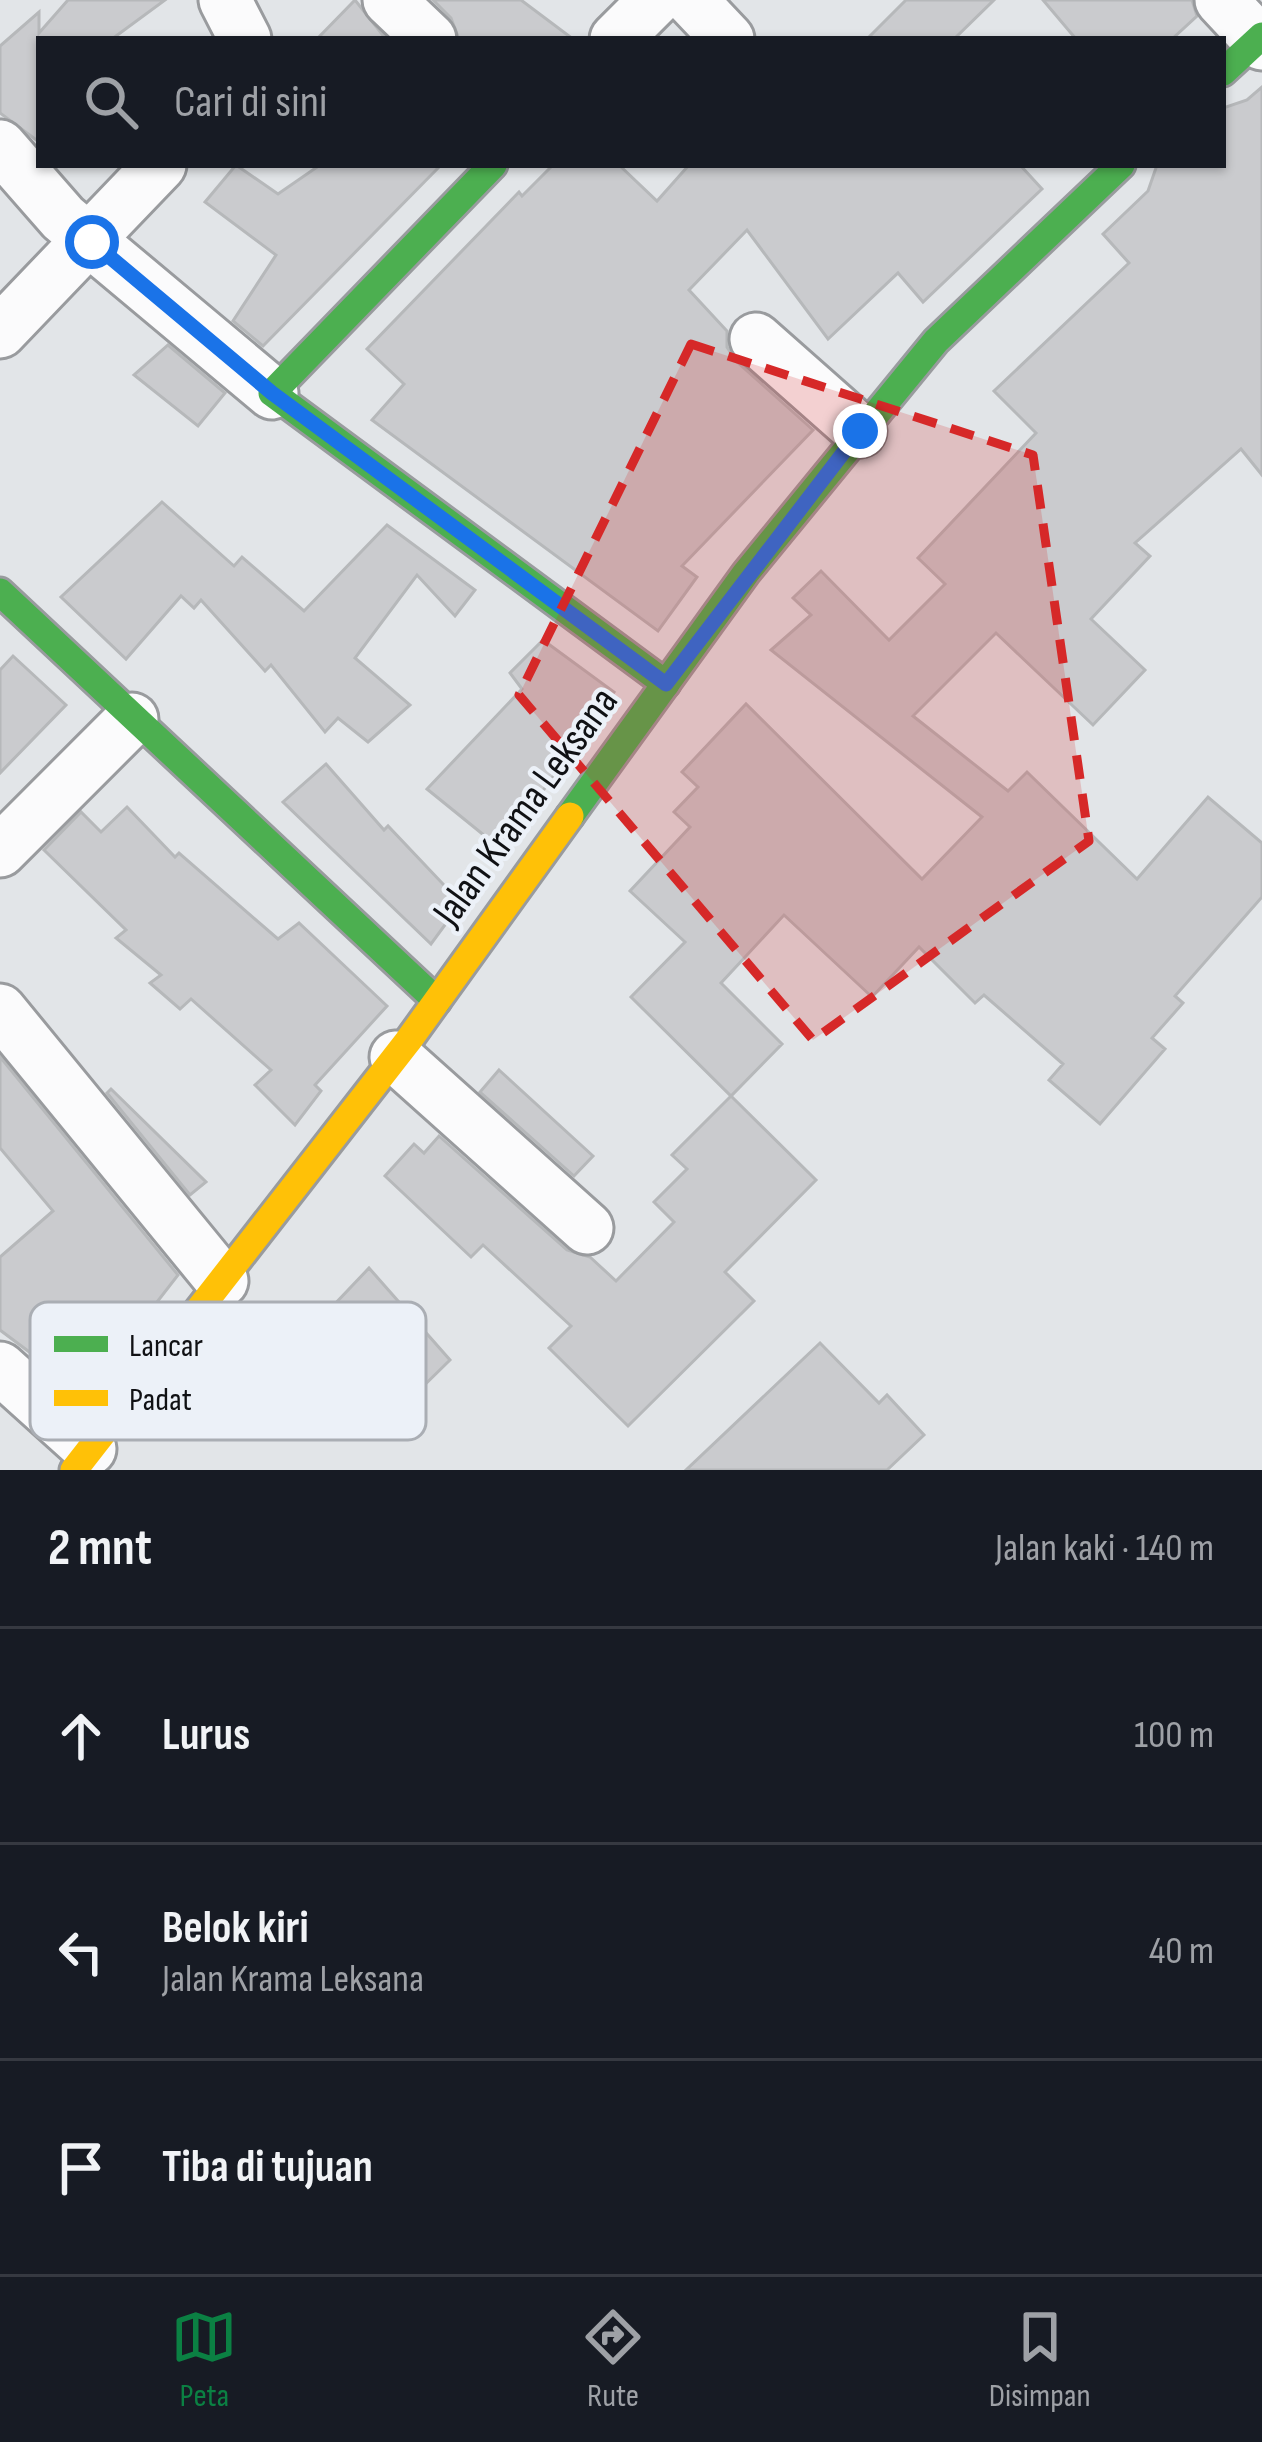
<!DOCTYPE html>
<html lang="id">
<head>
<meta charset="utf-8">
<style>
	body { margin:0; font-family:"Sofia Sans Condensed",sans-serif; background:#20242c; color:#f1f3f6 }
	.stop { position:absolute; width:36px; height:36px; margin:-27px; border:9px solid #1a73e8; border-radius:50%; background:#fff }
	.stop.end { background:#1a73e8; border-color:#fff; box-shadow:0 3px 12px #0008 }
	.list { margin:0; padding:0; list-style:none }
	h2 { display:flex; justify-content:space-between; align-items:center; height:156px; margin:0; padding:0 48px; font-size:51px }
	h2 small { font-size:39px; font-weight:400; color:#9ea1a6 }
	.list li { display:grid; grid-template-columns:78px 1fr auto; gap:36px; align-items:center; box-sizing:border-box; height:216px; padding:0 48px; border-top:3px solid #363941 }
	.list b { display:block; font-size:45px; white-space:nowrap }
	.list p { margin:0; font-size:39px; white-space:nowrap; color:#9ea1a6 }
	.list em { font-size:39px; font-style:normal; color:#9ea1a6 }
	.icon { flex:none; width:66px; height:66px; fill:none; stroke:currentColor; stroke-width:2; stroke-linecap:round; stroke-linejoin:round }
	.map { position:relative; flex:none; width:1262px; height:1470px; overflow:hidden }
	.search { position:absolute; background:#171b24; box-shadow:0 3px 9px #0004; left:36px; right:36px; top:36px; height:132px; display:flex; align-items:center; gap:30px; box-sizing:border-box; padding:0 42px; border-radius:0px; color:#9ea1a6; font-size:45px }
	.sheet { height:804px; background:#171b24 }
	nav { display:flex; justify-content:space-around; align-items:center; box-sizing:border-box; height:168px; border-top:3px solid #363941; background:#171b24; font-size:33px; color:#9ea1a6 }
	nav a { display:grid; justify-items:center; gap:6px }
	nav .on { color:#0b8043 }
	.map>svg:first-child { display:block }
	.building { fill:#cacbce; stroke:#b6b8ba; stroke-width:3 }
	.lines { fill:none; stroke-linecap:round; stroke-linejoin:round }
	.street-casing { stroke:#999b9e; stroke-width:57 }
	.fast-casing { stroke:#999b9e; stroke-width:33 }
	.slow-casing { stroke:#999b9e; stroke-width:33 }
	.street { stroke:#fbfbfc; stroke-width:51 }
	.fast { stroke:#4caf50; stroke-width:27 }
	.slow { stroke:#ffc107; stroke-width:27 }
	.route { stroke:#1a73e8; stroke-width:15 }
	.marked { fill:#d62828; fill-opacity:0.2; stroke:#d62828; stroke-width:9; stroke-dasharray:24 15; stroke-linejoin:round }
	.labels { text-anchor:middle; dominant-baseline:central; stroke-width:9; stroke-linejoin:round; paint-order:stroke }
	.street-label { font-size:42px; fill:#101114; stroke:#ecf1f8 }
	.key { fill:#ecf1f8; stroke:#aaaeb4; stroke-width:3 }
	.key-label { font-size:33px; fill:#101114 }
</style>
</head>
<body>
<div class="map">
<svg width="1262" height="1470" viewBox="0 0 1262 1470">
	<rect width="100%" height="100%" fill="#e2e5e8"/>
	<!-- building -->
	<g class="building">
		<path d="M 68,0 L 165,0 L 112,39 L 39,39 L 39,142 L 0,113 L 0,46 L 39,12 L 39,33 Z"/>
		<path d="M 355,0 L 386,39 L 317,39 Z"/>
		<path d="M 433,0 L 521,0 L 573,39 L 459,39 L 451,18 Z"/>
		<path d="M 906,0 L 994,0 L 954,39 L 867,39 Z"/>
		<path d="M 1043,0 L 1192,0 L 1197,16 L 1172,39 L 1076,39 Z"/>
		<path d="M 1262,87 L 1262,475 L 1241,449 L 1135,543 L 1150,556 L 1091,619 L 1145,670 L 1093,725 L 996,633 L 913,716 L 1008,791 L 1027,772 L 1137,879 L 1208,797 L 1262,843 L 1262,897 L 1175,996 L 1183,1003 L 1152,1038 L 1165,1049 L 1100,1124 L 1049,1080 L 1063,1064 L 984,995 L 975,1003 L 919,947 L 872,997 L 784,915 L 721,983 L 782,1044 L 731,1096 L 631,997 L 685,942 L 630,891 L 690,827 L 674,812 L 698,787 L 682,772 L 746,704 L 922,879 L 982,817 L 771,650 L 811,615 L 793,598 L 821,571 L 889,640 L 945,584 L 918,558 L 1036,433 L 994,391 L 1129,263 L 1103,234 L 1148,191 L 1157,165 L 1223,165 L 1223,108 L 1247,100 Z"/>
		<path d="M 236,165 L 278,194 L 320,165 L 440,166 L 263,346 L 233,321 L 276,255 L 205,202 Z"/>
		<path d="M 553,165 L 619,165 L 657,201 L 689,165 L 1020,165 L 1042,189 L 923,302 L 898,273 L 828,339 L 747,230 L 689,290 L 727,331 L 727,347 L 736,361 L 813,430 L 682,566 L 697,577 L 658,631 L 372,420 L 404,384 L 367,349 L 519,192 L 522,196 Z"/>
		<path d="M 168,345 L 225,393 L 198,426 L 134,375 Z"/>
		<path d="M 162,502 L 234,566 L 242,557 L 304,611 L 387,525 L 475,590 L 455,616 L 417,575 L 355,658 L 410,705 L 368,742 L 338,718 L 325,732 L 271,665 L 265,671 L 201,600 L 194,608 L 181,596 L 126,659 L 61,597 Z"/>
		<path d="M 543,640 L 614,692 L 501,849 L 427,789 L 522,689 L 510,673 Z"/>
		<path d="M 13,656 L 66,705 L 0,773 L 0,670 Z"/>
		<path d="M 326,764 L 384,830 L 388,826 L 461,903 L 431,944 L 283,802 Z"/>
		<path d="M 127,807 L 175,857 L 179,853 L 278,939 L 299,923 L 387,1006 L 315,1085 L 321,1091 L 295,1125 L 255,1085 L 271,1070 L 191,999 L 180,1009 L 150,983 L 161,975 L 116,938 L 126,930 L 44,850 L 81,812 L 101,832 Z"/>
		<path d="M 0,1057 L 178,1275 L 81,1400 L 48,1366 L 0,1330 L 0,1257 L 53,1211 L 0,1148 Z"/>
		<path d="M 499,1070 L 593,1156 L 574,1176 L 480,1092 Z"/>
		<path d="M 111,1089 L 206,1182 L 190,1195 L 107,1093 Z"/>
		<path d="M 731,1096 L 816,1180 L 725,1272 L 754,1301 L 628,1426 L 549,1348 L 571,1326 L 483,1245 L 471,1257 L 385,1176 L 414,1144 L 424,1153 L 439,1136 L 567,1250 L 590,1257 L 616,1281 L 674,1222 L 654,1202 L 687,1169 L 672,1155 Z"/>
		<path d="M 369,1268 L 450,1360 L 396,1413 L 312,1328 Z"/>
		<path d="M 820,1343 L 879,1403 L 887,1395 L 924,1435 L 887,1470 L 686,1470 Z"/>
	</g>
	<g class="lines">
		<defs>
			<g id="street">
				<path d="M 225,0 L 245,39"/>
				<path d="M 389,0 L 430,39"/>
				<path d="M 691,0 L 728,39"/>
				<path d="M 1221,0 L 1262,44"/>
				<path d="M 616,39 L 655,0"/>
				<path d="M 0,146 L 63,218 L 272,393"/>
				<path d="M 0,332 L 160,165"/>
				<path d="M 756,339 L 860,431"/>
				<path d="M 0,851 L 132,719"/>
				<path d="M 0,1010 L 222,1281"/>
				<path d="M 396,1057 L 587,1228"/>
				<path d="M 0,1368 L 90,1449"/>
			</g>
			<g id="fast">
				<path d="M 1223,72 L 1262,36"/>
				<path d="M 493,165 L 272,393 L 666,684"/>
				<path d="M 0,592 L 437,1001"/>
				<path d="M 570,816 L 746,573 L 936,341 L 1121,165"/>
			</g>
			<path id="slow" d="M 74,1470 L 408,1041 L 570,816"/>
		</defs>
		<!-- street casing -->
		<use href="#street" class="street-casing"/>
		<!-- fast casing -->
		<use href="#fast" class="fast-casing"/>
		<!-- slow casing -->
		<use href="#slow" class="slow-casing"/>
		<!-- street -->
		<use href="#street" class="street"/>
		<!-- fast -->
		<use href="#fast" class="fast"/>
		<!-- slow -->
		<use href="#slow" class="slow"/>
	</g>
	<g class="lines">
		<!-- route -->
		<path class="route" d="M 92,242 L 272,393 L 666,684 L 860,431"/>
	</g>
	<!-- marked area -->
	<path class="marked" d="M 691,344 L 1033,455 L 1089,841 L 813,1040 L 519,695 Z"/>
	<g class="labels">
		<!-- street labels -->
		<g class="street-label">
			<text transform="translate(526 807) rotate(-54)">Jalan Krama Leksana</text>
		</g>
	</g>
	<!-- legend -->
	<rect x="30" y="1302" width="396" height="138" rx="18" class="key"/>
	<rect x="54" y="1336" width="54" height="16" fill="#4caf50"/>
	<rect x="54" y="1390" width="54" height="16" fill="#ffc107"/>
	<g class="key-label">
		<text x="129" y="1356">Lancar</text>
		<text x="129" y="1410">Padat</text>
	</g>
</svg>
<div class="stop" style="left:92px;top:242px"></div>
<div class="stop end" style="left:860px;top:431px"></div>
<div class="search"><svg class="icon" aria-label="search" viewBox="0 0 24 24"><circle cx="10" cy="10" r="6"/><path d="M15 15l6 6"/></svg>Cari di sini</div>
</div>
<section class="sheet">
<h2>2 mnt<small>Jalan kaki · 140 m</small></h2>
<ul class="list">
<li><svg class="icon" aria-label="ahead" viewBox="0 0 24 24"><path d="M12 20V5M6 11l6-6 6 6"/></svg><div><b>Lurus</b></div><em>100 m</em></li>
<li><svg class="icon" aria-label="left" viewBox="0 0 24 24"><path d="M17 20v-9H6M10 6l-5 5 5 5"/></svg><div><b>Belok kiri</b><p>Jalan Krama Leksana</p></div><em>40 m</em></li>
<li><svg class="icon" aria-label="arrive" viewBox="0 0 24 24"><path d="M6 21V4h12l-3 4 3 4H6"/></svg><div><b>Tiba di tujuan</b></div></li>
</ul>
</section>
<nav>
<a class="on"><svg class="icon" aria-label="map" viewBox="0 0 24 24"><path d="M3 6l6-2 6 2 6-2v14l-6 2-6-2-6 2zM9 4v14M15 6v14"/></svg>Peta</a>
<a><svg class="icon" aria-label="directions" viewBox="0 0 24 24"><path d="M12 3l9 9-9 9-9-9zM9 14v-3h6M13 9l2 2-2 2"/></svg>Rute</a>
<a><svg class="icon" aria-label="saved" viewBox="0 0 24 24"><path d="M7 4h10v16l-5-4-5 4z"/></svg>Disimpan</a>
</nav>
</body>
</html>
